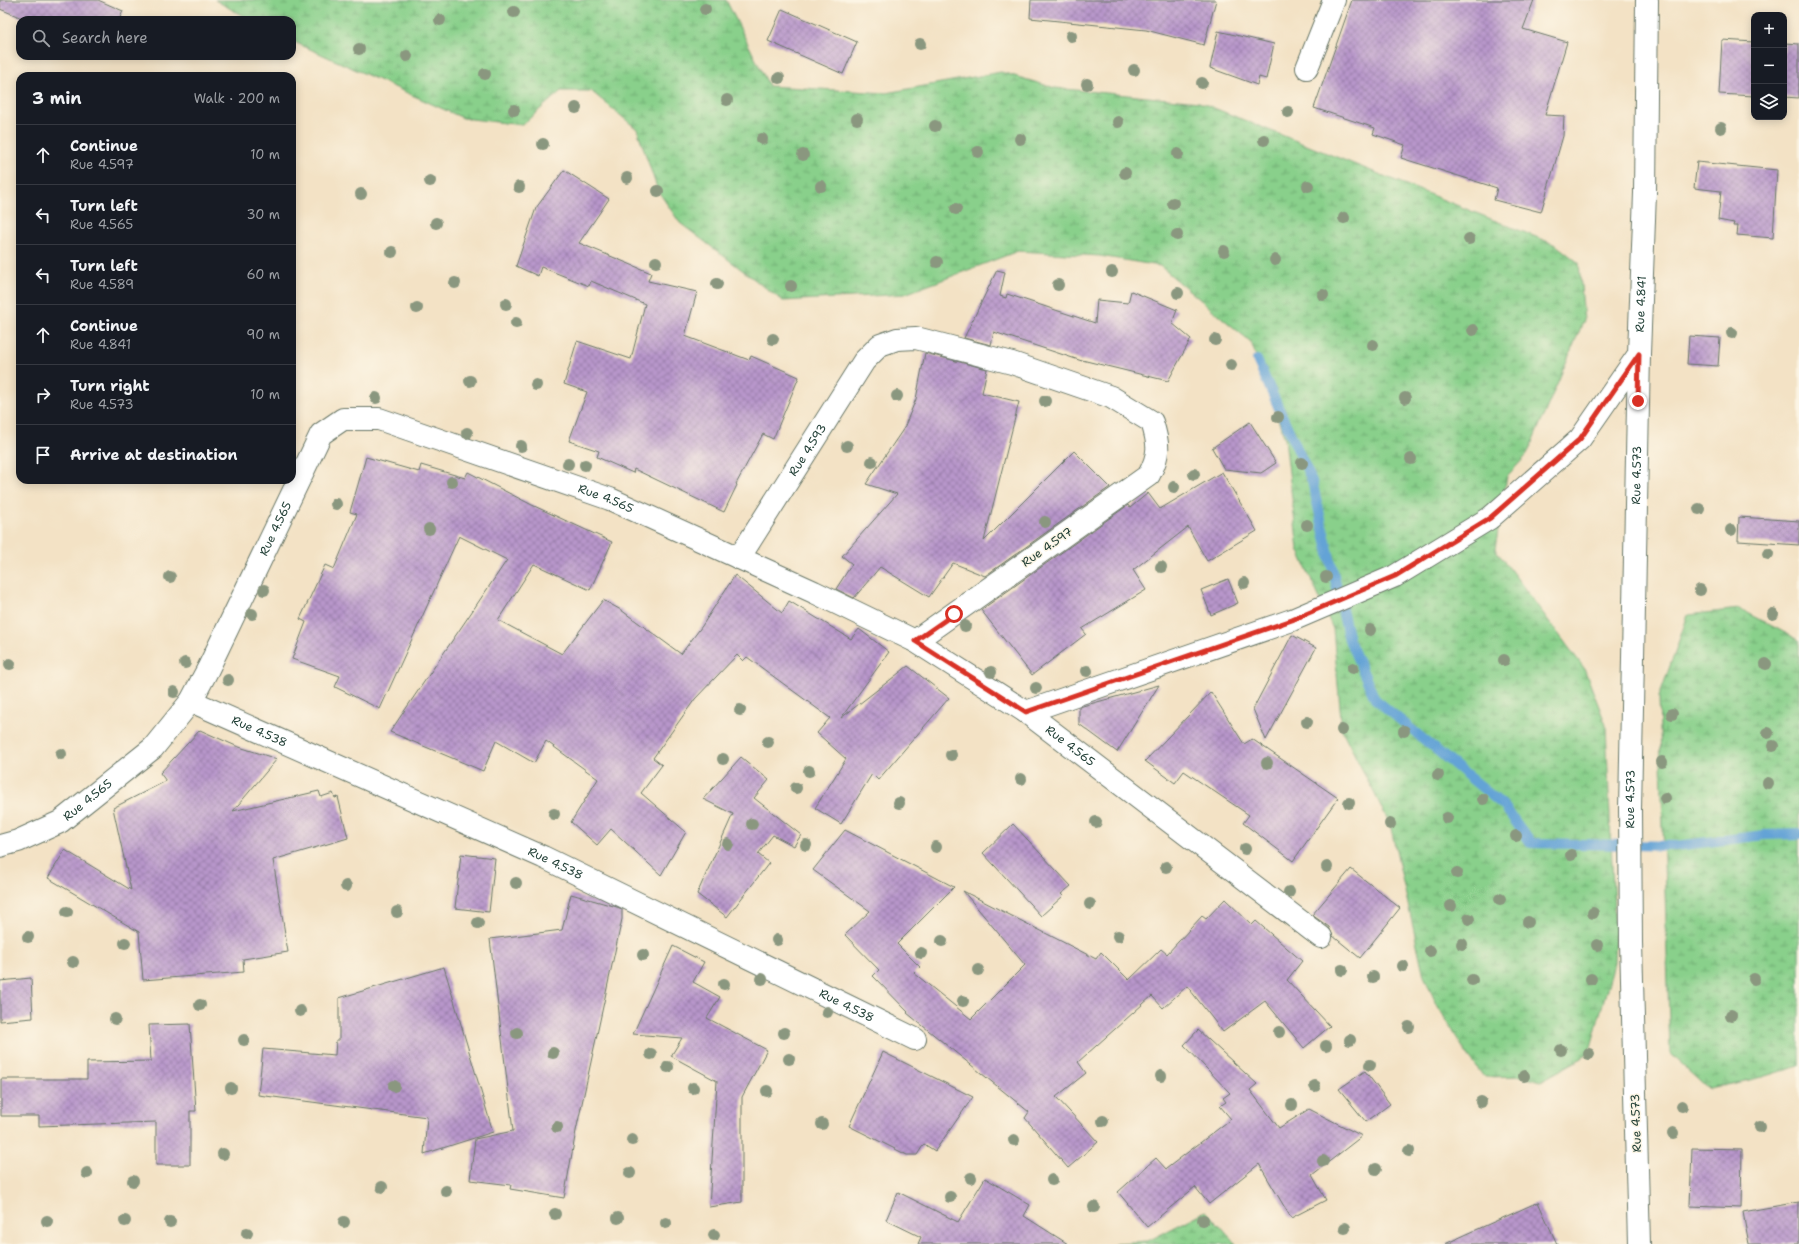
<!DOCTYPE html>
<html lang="en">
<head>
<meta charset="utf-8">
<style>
	body { margin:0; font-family:"Shantell Sans",sans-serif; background:#242831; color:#f1f3f6 }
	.controls { position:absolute; right:12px; top:12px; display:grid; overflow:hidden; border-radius:8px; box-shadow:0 2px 10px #0003 }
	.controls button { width:36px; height:36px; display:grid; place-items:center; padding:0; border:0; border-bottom:1px solid #363941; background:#171b24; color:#f1f3f6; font:20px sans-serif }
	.stop { position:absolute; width:12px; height:12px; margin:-9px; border:3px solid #d93025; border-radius:50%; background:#fff }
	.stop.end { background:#d93025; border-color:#fff; box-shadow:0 1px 4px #0008 }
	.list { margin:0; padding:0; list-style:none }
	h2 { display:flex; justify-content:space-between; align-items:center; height:52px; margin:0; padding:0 16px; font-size:17px }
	h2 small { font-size:13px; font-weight:400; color:#9ea1a6 }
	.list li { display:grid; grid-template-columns:26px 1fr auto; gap:12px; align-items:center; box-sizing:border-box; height:60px; padding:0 16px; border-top:1px solid #363941 }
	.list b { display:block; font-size:15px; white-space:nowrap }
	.list p { margin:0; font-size:13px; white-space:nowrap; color:#9ea1a6 }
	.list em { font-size:13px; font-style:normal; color:#9ea1a6 }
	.icon { flex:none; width:22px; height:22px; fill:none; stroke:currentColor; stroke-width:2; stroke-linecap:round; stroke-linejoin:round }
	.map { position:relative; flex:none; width:1799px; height:1244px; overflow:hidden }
	.search { position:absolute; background:#171b24; box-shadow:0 2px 10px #0003; left:16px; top:16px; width:280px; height:44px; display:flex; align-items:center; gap:10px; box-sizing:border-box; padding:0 14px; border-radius:12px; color:#9ea1a6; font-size:15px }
	.panel { position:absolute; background:#171b24; box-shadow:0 2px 10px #0003; left:16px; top:72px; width:280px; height:412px; border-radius:12px }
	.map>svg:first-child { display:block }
	.wetland { fill:url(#wetland-marsh); stroke:#548660 }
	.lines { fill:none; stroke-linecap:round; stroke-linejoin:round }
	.stream { stroke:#63a3d6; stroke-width:10 }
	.building { fill:url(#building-cross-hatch) }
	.street-casing { stroke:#697767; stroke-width:24 }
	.street { stroke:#fff; stroke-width:22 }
	.tree { fill:#8a977f }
	.route { stroke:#d93025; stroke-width:5 }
	.labels { text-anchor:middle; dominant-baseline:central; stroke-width:3; stroke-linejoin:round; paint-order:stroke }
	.street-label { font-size:12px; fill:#1f3d34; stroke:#fcf5e5 }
</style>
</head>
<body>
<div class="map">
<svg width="1799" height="1244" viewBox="0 0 1799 1244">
	<defs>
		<pattern id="wetland-marsh" width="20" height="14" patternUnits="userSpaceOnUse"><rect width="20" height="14" fill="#89d08b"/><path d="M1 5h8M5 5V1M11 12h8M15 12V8" fill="none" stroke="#6faa72"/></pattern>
		<pattern id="building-cross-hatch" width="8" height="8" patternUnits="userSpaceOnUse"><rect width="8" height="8" fill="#b896cb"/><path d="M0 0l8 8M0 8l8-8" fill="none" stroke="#957ca6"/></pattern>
	</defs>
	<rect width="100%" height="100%" fill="#fcf5e5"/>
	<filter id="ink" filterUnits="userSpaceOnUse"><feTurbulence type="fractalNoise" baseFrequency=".025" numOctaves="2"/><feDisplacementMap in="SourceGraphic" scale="8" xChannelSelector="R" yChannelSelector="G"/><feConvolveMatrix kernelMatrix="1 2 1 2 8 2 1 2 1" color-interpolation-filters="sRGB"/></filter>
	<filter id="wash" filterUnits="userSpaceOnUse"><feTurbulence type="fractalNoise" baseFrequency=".012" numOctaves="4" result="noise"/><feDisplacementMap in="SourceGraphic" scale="16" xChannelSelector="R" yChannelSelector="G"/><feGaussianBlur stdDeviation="0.9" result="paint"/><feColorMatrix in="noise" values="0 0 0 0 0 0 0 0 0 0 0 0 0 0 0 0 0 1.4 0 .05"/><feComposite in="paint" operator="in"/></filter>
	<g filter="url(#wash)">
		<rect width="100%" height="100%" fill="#f3e2c5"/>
		<!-- wetland -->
		<g class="wetland">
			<path d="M 215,0 L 726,0 L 769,86 L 886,93 L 1001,72 L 1055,88 L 1199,102 L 1556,245 L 1579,263 L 1584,320 L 1527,455 L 1507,476 L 1495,549 L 1584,668 L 1606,725 L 1615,933 L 1614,963 L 1589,1054 L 1541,1081 L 1524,1076 L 1484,1077 L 1466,1053 L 1436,1003 L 1424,976 L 1390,824 L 1342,730 L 1333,629 L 1298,549 L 1285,439 L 1251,342 L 1160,266 L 1100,256 L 1018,251 L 905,294 L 783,301 L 680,223 L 658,191 L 637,129 L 591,91 L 561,91 L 522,125 L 463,118 L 292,41 L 292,20 L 250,20 Z"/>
			<path d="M 1739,609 L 1799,640 L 1799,1066 L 1763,1077 L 1709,1089 L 1670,1053 L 1659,697 L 1688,615 Z"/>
			<path d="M 1206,1211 L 1236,1244 L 1114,1244 L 1115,1243 L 1148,1241 Z"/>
		</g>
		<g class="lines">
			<!-- stream -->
			<path class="stream" d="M 1257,360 L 1312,481 L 1349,640 L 1375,699 L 1504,806 L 1531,843 L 1676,846 L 1764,835 L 1799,834"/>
		</g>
		<g id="blocks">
			<!-- building -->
			<g class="building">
				<path d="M 0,0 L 98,0 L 123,11 L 119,20 L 27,20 L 0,9 Z"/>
				<path d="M 1031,0 L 1216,0 L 1204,45 L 1146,30 L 1030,18 Z"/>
				<path d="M 1352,0 L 1534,0 L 1523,29 L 1567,42 L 1545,115 L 1564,116 L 1563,136 L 1541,212 L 1494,200 L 1497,188 L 1401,158 L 1405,145 L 1373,134 L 1375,128 L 1314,108 Z"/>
				<path d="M 782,9 L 857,42 L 843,74 L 768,41 Z"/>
				<path d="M 1218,31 L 1274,44 L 1266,79 L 1259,77 L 1257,85 L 1210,68 Z"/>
				<path d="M 1722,40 L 1754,42 L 1754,96 L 1719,94 Z"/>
				<path d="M 1784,43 L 1799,44 L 1799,98 L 1784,97 Z"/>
				<path d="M 1697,162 L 1777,170 L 1773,238 L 1737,235 L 1738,226 L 1733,226 L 1734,223 L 1718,220 L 1721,191 L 1694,188 Z"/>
				<path d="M 564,170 L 609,199 L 579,243 L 651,273 L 648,281 L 697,292 L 685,336 L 749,360 L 751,356 L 799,377 L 773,439 L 763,434 L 736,484 L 737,485 L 724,512 L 634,469 L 633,473 L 597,457 L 599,451 L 569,441 L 587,392 L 564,384 L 577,341 L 631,359 L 645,304 L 591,281 L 589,286 L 541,267 L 538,276 L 516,266 L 536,208 Z"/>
				<path d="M 997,270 L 1005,272 L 1000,296 L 1006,298 L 1007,294 L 1095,323 L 1097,300 L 1128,303 L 1131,291 L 1177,310 L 1172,323 L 1191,339 L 1168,381 L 1082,360 L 1082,361 L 994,332 L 991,345 L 964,338 Z"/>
				<path d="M 1689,336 L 1720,338 L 1718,366 L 1687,364 Z"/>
				<path d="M 925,353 L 987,369 L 982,393 L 1019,402 L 984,541 L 1074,451 L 1110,487 L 985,576 L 953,563 L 929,597 L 880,567 L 854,598 L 836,589 L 852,564 L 842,556 L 897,494 L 866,484 L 904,428 L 916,399 Z"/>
				<path d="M 1250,422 L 1276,463 L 1261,473 L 1224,469 L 1212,448 Z"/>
				<path d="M 366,457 L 419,472 L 421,465 L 465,478 L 468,472 L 532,505 L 612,542 L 590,590 L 534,564 L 498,620 L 562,654 L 603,600 L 621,610 L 681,654 L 702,626 L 735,575 L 782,613 L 789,601 L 851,639 L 859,629 L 889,652 L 841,718 L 908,666 L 949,698 L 878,780 L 872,774 L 841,824 L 815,808 L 846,759 L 817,733 L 830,718 L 747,657 L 743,661 L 737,655 L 695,699 L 653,758 L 662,765 L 641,793 L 686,832 L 661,875 L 611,829 L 597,845 L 571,822 L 598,779 L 546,741 L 534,763 L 496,741 L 483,771 L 390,732 L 507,560 L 459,536 L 380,709 L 335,687 L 340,676 L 292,659 L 306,622 L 300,619 L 325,565 L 334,569 L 357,514 L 350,512 Z"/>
				<path d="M 1222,472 L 1257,531 L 1207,561 L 1188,527 L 1133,570 L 1146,590 L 1082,629 L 1086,634 L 1032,675 L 981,610 L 1128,505 L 1130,508 L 1148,493 L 1160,509 Z"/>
				<path d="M 1739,517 L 1799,521 L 1799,545 L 1738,541 Z"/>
				<path d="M 1228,579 L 1238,603 L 1211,615 L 1201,590 Z"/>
				<path d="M 1292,635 L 1316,648 L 1266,740 L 1253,709 Z"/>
				<path d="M 1159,685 L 1117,752 L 1079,724 L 1079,707 Z"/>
				<path d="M 1211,692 L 1244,744 L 1252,739 L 1338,798 L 1293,861 L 1243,823 L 1249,815 L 1184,771 L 1175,783 L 1145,761 Z"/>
				<path d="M 200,730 L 236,746 L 277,759 L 233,811 L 319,791 L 321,797 L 333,793 L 335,798 L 338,797 L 348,838 L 273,860 L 288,952 L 243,959 L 244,972 L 143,980 L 139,932 L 48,878 L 65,850 L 131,890 L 113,808 L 166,781 L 160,773 Z"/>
				<path d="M 741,757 L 769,780 L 754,798 L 801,835 L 794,846 L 773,835 L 758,854 L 769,863 L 727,917 L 697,894 L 733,814 L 703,799 Z"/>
				<path d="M 1013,824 L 1071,886 L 1061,894 L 1063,896 L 1041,916 L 983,853 Z"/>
				<path d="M 845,830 L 954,887 L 897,944 L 920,967 L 914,973 L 971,1019 L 1025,965 L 963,891 L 1096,959 L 1101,952 L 1129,980 L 1161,949 L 1167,954 L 1202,916 L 1206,919 L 1225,899 L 1252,925 L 1256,921 L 1302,961 L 1287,980 L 1330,1026 L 1304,1048 L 1265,1001 L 1223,1032 L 1187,986 L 1163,1008 L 1152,996 L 1078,1062 L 1086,1073 L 1056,1097 L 1098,1142 L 1068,1168 L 1025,1118 L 1029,1112 L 907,1013 L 908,1012 L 873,976 L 879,970 L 845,935 L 870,911 L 813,870 Z"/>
				<path d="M 461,854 L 495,858 L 489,912 L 455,908 Z"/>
				<path d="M 1351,869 L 1400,908 L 1360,958 L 1333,936 L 1329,927 L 1312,915 Z"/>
				<path d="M 571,894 L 617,907 L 622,909 L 622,919 L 576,1131 L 564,1198 L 510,1189 L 511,1185 L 470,1180 L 475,1139 L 513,1131 L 490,939 L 562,930 Z"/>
				<path d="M 673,946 L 704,962 L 693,982 L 720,997 L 707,1018 L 767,1050 L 742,1097 L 742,1202 L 709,1207 L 717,1081 L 671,1056 L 682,1038 L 633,1034 Z"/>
				<path d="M 444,967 L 493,1132 L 424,1154 L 427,1117 L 258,1095 L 263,1049 L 335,1055 L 336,1040 L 339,1040 L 339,998 Z"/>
				<path d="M 31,978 L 33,1018 L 0,1021 L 0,981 Z"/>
				<path d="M 190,1024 L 196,1111 L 190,1111 L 190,1165 L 156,1165 L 156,1122 L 39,1126 L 39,1116 L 1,1116 L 1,1079 L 87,1079 L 87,1062 L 151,1061 L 149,1025 Z"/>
				<path d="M 1198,1030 L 1257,1084 L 1250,1090 L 1279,1128 L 1309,1109 L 1362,1136 L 1312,1175 L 1326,1200 L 1291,1218 L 1259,1164 L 1209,1204 L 1195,1187 L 1147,1227 L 1118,1192 L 1156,1158 L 1166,1169 L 1231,1119 L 1220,1106 L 1226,1102 L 1223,1098 L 1230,1093 L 1184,1045 Z"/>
				<path d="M 883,1052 L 973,1097 L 935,1151 L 924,1144 L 917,1155 L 907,1155 L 849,1126 Z"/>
				<path d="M 1365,1071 L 1390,1104 L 1366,1122 L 1339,1089 Z"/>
				<path d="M 1692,1148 L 1742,1149 L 1741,1208 L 1690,1206 Z"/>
				<path d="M 985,1178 L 1030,1205 L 1024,1216 L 1068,1244 L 918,1244 L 921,1237 L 886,1220 L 898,1192 L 958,1222 Z"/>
				<path d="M 1538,1202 L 1557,1244 L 1445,1244 Z"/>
				<path d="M 1799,1202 L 1799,1244 L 1749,1244 L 1743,1212 Z"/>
			</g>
		</g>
	</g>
	<g filter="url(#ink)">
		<use href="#blocks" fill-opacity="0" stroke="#697767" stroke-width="1"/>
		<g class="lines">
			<defs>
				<g id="street">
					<path d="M 1307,68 L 1334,0"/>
					<path id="s1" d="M 739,558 L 864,361 L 880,345 L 897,339 L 916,338 L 1012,363 L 1111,397 L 1152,422 C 1159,444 1160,454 1149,475 L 915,641"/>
					<path id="s2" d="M 191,701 L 543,857 L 915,1039"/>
					<path id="s3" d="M 1026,712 L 1292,620 L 1395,576 L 1490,518 L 1580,439 L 1639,354 L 1645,193 L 1647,0"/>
					<path id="s4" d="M 0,846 L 18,841 L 60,822 L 153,748 L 191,701 L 208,669 L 321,434 L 343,419 L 379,419 L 610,499 L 814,592 L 915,641 L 1026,712 L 1321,937"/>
					<path id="s5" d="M 1639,1244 L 1631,942 L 1630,809 L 1639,354"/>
				</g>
			</defs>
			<!-- street casing -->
			<use href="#street" class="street-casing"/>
			<!-- street -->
			<use href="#street" class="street"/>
		</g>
		<!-- trees -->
		<g class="tree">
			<circle cx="705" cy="9" r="6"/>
			<circle cx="514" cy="12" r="6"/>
			<circle cx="440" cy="20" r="6"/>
			<circle cx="1071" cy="36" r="6"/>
			<circle cx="920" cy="44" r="6"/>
			<circle cx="359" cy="49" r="6"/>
			<circle cx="407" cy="56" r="6"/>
			<circle cx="1134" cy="70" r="6"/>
			<circle cx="485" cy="74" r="6"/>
			<circle cx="779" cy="78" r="6"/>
			<circle cx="1202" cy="83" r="6"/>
			<circle cx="1087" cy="84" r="6"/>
			<circle cx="727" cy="100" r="6"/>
			<circle cx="576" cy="108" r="6"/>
			<circle cx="514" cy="110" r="6"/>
			<circle cx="1288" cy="112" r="6"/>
			<circle cx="857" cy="119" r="6"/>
			<circle cx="1118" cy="122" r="6"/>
			<circle cx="935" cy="126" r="6"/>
			<circle cx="1721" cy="128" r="6"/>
			<circle cx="762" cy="139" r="6"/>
			<circle cx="1020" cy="139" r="6"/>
			<circle cx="1264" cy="140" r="6"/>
			<circle cx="543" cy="144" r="6"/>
			<circle cx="978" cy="152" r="6"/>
			<circle cx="1178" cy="154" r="6"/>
			<circle cx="803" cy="155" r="6"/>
			<circle cx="1125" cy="173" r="6"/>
			<circle cx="627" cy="178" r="6"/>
			<circle cx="430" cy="181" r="6"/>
			<circle cx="821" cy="186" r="6"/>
			<circle cx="1308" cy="186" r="6"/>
			<circle cx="519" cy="187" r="6"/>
			<circle cx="658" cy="191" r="6"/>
			<circle cx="361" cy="194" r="6"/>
			<circle cx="1173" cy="203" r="6"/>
			<circle cx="956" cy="209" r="6"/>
			<circle cx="1344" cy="218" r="6"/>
			<circle cx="436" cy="223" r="6"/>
			<circle cx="1177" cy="235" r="6"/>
			<circle cx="1469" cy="239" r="6"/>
			<circle cx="1224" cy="251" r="6"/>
			<circle cx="392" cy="252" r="6"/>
			<circle cx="1275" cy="260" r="6"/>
			<circle cx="656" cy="262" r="6"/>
			<circle cx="937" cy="262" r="6"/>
			<circle cx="1112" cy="272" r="6"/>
			<circle cx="455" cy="283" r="6"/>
			<circle cx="717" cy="284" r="6"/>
			<circle cx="1058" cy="285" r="6"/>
			<circle cx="791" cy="286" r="6"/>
			<circle cx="1178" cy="293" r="6"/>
			<circle cx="1323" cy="295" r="6"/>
			<circle cx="506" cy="304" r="6"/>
			<circle cx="417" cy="308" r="6"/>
			<circle cx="516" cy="323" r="6"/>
			<circle cx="1473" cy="330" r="6"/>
			<circle cx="1732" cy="333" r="6"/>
			<circle cx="773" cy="339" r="6"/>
			<circle cx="1215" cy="340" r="6"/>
			<circle cx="1373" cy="345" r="6"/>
			<circle cx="1231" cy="365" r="6"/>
			<circle cx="470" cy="381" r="6"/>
			<circle cx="536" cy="385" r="6"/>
			<circle cx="897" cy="396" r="6"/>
			<circle cx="376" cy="398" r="6"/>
			<circle cx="1405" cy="398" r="6"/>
			<circle cx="1045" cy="401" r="6"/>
			<circle cx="1278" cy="417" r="6"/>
			<circle cx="467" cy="433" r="6"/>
			<circle cx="521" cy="446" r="6"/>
			<circle cx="847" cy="446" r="6"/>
			<circle cx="1411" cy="459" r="6"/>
			<circle cx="872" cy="462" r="6"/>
			<circle cx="1302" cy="463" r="6"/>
			<circle cx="568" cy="464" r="6"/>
			<circle cx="585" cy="465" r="6"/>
			<circle cx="1194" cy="474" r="6"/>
			<circle cx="452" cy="482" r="6"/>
			<circle cx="1174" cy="487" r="6"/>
			<circle cx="336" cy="504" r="6"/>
			<circle cx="1699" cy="509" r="6"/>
			<circle cx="1045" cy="522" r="6"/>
			<circle cx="1307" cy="525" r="6"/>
			<circle cx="429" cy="529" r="6"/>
			<circle cx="1731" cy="530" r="6"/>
			<circle cx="1768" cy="554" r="6"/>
			<circle cx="1161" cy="567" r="6"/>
			<circle cx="170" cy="577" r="6"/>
			<circle cx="1326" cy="577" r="6"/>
			<circle cx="1244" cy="583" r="6"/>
			<circle cx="264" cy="590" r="6"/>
			<circle cx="1700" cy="590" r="6"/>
			<circle cx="252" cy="614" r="6"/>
			<circle cx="1773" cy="614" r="6"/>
			<circle cx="965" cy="626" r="6"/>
			<circle cx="1370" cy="630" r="6"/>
			<circle cx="1504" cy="660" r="6"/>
			<circle cx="185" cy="663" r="6"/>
			<circle cx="10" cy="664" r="6"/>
			<circle cx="1766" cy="664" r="6"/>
			<circle cx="1353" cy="668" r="6"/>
			<circle cx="1087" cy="671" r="6"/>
			<circle cx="991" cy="672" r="6"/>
			<circle cx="228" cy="680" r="6"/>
			<circle cx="1036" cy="688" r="6"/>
			<circle cx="174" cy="692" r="6"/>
			<circle cx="740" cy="710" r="6"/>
			<circle cx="1672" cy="714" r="6"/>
			<circle cx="1307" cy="722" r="6"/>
			<circle cx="1342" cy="730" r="6"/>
			<circle cx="1404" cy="731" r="6"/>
			<circle cx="1768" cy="733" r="6"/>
			<circle cx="768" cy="742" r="6"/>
			<circle cx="1773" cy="746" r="6"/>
			<circle cx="61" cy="754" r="6"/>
			<circle cx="951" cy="755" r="6"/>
			<circle cx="723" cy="759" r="6"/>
			<circle cx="1662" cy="762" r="6"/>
			<circle cx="1267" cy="763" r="6"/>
			<circle cx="809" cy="771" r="6"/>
			<circle cx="1438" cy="775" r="6"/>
			<circle cx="1021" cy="779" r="6"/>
			<circle cx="1768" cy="783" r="6"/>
			<circle cx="796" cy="788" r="6"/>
			<circle cx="1665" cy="798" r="6"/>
			<circle cx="1483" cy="799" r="6"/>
			<circle cx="899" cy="803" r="6"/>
			<circle cx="1349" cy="803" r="6"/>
			<circle cx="554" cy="814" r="6"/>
			<circle cx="1447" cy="818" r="6"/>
			<circle cx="1096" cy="822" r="6"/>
			<circle cx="752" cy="824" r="6"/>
			<circle cx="1390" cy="824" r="6"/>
			<circle cx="1516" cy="836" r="6"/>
			<circle cx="728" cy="844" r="6"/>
			<circle cx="806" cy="845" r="6"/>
			<circle cx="936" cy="847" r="6"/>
			<circle cx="1245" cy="849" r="6"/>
			<circle cx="1571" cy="855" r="6"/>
			<circle cx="1166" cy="867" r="6"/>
			<circle cx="1327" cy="867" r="6"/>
			<circle cx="1457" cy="873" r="6"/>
			<circle cx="516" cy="883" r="6"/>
			<circle cx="346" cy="886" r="6"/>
			<circle cx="1289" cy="892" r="6"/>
			<circle cx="1500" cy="899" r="6"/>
			<circle cx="1090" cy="904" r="6"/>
			<circle cx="1451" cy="906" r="6"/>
			<circle cx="67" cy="912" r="6"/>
			<circle cx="397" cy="912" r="6"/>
			<circle cx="1593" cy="913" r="6"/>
			<circle cx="1469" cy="919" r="6"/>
			<circle cx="1528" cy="922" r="6"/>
			<circle cx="478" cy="923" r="6"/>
			<circle cx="1118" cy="936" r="6"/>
			<circle cx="28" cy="937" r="6"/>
			<circle cx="777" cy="940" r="6"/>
			<circle cx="942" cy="941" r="6"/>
			<circle cx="125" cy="943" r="6"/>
			<circle cx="1462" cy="944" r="6"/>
			<circle cx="1597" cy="945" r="6"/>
			<circle cx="1430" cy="951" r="6"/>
			<circle cx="921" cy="953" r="6"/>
			<circle cx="643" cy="955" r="6"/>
			<circle cx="73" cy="962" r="6"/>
			<circle cx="1403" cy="966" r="6"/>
			<circle cx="978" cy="970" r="6"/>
			<circle cx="1342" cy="970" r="6"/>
			<circle cx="1373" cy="977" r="6"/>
			<circle cx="762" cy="979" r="6"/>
			<circle cx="1591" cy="979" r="6"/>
			<circle cx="1754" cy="979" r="6"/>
			<circle cx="1472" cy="980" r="6"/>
			<circle cx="724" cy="984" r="6"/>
			<circle cx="963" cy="1001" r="6"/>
			<circle cx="200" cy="1005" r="6"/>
			<circle cx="300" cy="1011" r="6"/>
			<circle cx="827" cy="1012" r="6"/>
			<circle cx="1731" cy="1015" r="6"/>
			<circle cx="115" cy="1019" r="6"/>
			<circle cx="1409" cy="1027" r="6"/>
			<circle cx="1279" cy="1032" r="6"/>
			<circle cx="517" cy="1033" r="6"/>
			<circle cx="784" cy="1033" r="6"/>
			<circle cx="244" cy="1040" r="6"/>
			<circle cx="1350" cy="1040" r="6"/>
			<circle cx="1326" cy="1046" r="6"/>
			<circle cx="1561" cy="1050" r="6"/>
			<circle cx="553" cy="1053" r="6"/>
			<circle cx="651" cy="1054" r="6"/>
			<circle cx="1589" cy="1054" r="6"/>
			<circle cx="789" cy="1059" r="6"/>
			<circle cx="1370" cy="1065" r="6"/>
			<circle cx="668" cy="1067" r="6"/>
			<circle cx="1161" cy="1076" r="6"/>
			<circle cx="1524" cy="1076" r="6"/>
			<circle cx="394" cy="1086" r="6"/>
			<circle cx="1315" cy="1086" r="6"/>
			<circle cx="231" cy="1088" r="6"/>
			<circle cx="693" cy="1088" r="6"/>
			<circle cx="767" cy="1091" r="6"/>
			<circle cx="1481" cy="1102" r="6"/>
			<circle cx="1292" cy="1105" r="6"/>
			<circle cx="1682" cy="1106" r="6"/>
			<circle cx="1103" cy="1121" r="6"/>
			<circle cx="822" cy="1124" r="6"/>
			<circle cx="557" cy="1127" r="6"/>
			<circle cx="1760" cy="1127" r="6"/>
			<circle cx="1673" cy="1133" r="6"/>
			<circle cx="632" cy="1140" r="6"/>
			<circle cx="1014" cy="1140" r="6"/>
			<circle cx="1409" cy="1151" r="6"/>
			<circle cx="223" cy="1154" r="6"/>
			<circle cx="1323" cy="1161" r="6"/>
			<circle cx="1376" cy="1169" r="6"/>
			<circle cx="87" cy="1173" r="6"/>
			<circle cx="630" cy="1173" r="6"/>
			<circle cx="971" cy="1178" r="6"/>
			<circle cx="1052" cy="1180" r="6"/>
			<circle cx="133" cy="1181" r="6"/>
			<circle cx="382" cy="1187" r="6"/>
			<circle cx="446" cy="1191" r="6"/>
			<circle cx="950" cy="1197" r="6"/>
			<circle cx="1094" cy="1207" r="6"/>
			<circle cx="555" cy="1214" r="6"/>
			<circle cx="618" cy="1218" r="6"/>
			<circle cx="1203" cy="1220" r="6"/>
			<circle cx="47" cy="1221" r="6"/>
			<circle cx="125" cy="1221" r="6"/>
			<circle cx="170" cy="1222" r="6"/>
			<circle cx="344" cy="1222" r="6"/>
			<circle cx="666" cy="1223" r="6"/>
			<circle cx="1345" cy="1228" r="6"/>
			<circle cx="247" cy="1233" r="6"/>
			<circle cx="714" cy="1235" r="6"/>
		</g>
	</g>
	<g class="lines" filter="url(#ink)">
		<!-- route -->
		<path class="route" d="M 954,614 L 915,641 L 1026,712 L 1292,620 L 1395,576 L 1490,518 L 1580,439 L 1639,354 L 1638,401"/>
	</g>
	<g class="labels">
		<!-- street labels -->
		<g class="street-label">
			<text stroke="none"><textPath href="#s3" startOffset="778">Rue 4.841</textPath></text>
			<text stroke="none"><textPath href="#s1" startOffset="128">Rue 4.593</textPath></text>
			<text stroke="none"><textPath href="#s5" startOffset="769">Rue 4.573</textPath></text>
			<text stroke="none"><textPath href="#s4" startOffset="844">Rue 4.565</textPath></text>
			<text stroke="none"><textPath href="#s4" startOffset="436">Rue 4.565</textPath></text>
			<text transform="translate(1047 547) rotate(-35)">Rue 4.597</text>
			<text stroke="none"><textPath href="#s2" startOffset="75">Rue 4.538</textPath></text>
			<text stroke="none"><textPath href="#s4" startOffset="1372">Rue 4.565</textPath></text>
			<text stroke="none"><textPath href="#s5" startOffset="445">Rue 4.573</textPath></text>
			<text stroke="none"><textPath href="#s4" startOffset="100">Rue 4.565</textPath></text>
			<text stroke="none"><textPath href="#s2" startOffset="399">Rue 4.538</textPath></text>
			<text stroke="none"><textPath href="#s2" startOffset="723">Rue 4.538</textPath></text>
			<text transform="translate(1636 1123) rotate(-92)">Rue 4.573</text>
		</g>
	</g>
</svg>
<div class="controls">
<button>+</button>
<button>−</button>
<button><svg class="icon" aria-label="layers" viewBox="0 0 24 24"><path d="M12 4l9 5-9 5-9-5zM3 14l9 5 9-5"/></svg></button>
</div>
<div class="stop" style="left:954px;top:614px"></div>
<div class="stop end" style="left:1638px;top:401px"></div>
<div class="search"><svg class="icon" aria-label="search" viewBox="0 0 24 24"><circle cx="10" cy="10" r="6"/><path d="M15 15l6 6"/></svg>Search here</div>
<section class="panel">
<h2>3 min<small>Walk · 200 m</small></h2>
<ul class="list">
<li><svg class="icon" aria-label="ahead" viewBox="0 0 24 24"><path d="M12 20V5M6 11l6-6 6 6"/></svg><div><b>Continue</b><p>Rue 4.597</p></div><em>10 m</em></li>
<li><svg class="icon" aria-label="left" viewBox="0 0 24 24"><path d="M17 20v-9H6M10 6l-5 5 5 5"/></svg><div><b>Turn left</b><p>Rue 4.565</p></div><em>30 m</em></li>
<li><svg class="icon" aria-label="left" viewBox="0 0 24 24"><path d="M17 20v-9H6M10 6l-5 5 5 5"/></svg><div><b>Turn left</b><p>Rue 4.589</p></div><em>60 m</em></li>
<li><svg class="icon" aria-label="ahead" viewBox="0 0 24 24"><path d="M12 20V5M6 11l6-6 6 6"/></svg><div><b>Continue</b><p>Rue 4.841</p></div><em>90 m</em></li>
<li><svg class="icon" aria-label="right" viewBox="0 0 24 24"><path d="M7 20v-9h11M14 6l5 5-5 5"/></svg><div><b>Turn right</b><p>Rue 4.573</p></div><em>10 m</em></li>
<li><svg class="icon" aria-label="arrive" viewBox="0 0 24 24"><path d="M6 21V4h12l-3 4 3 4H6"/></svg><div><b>Arrive at destination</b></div></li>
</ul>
</section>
</div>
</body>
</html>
